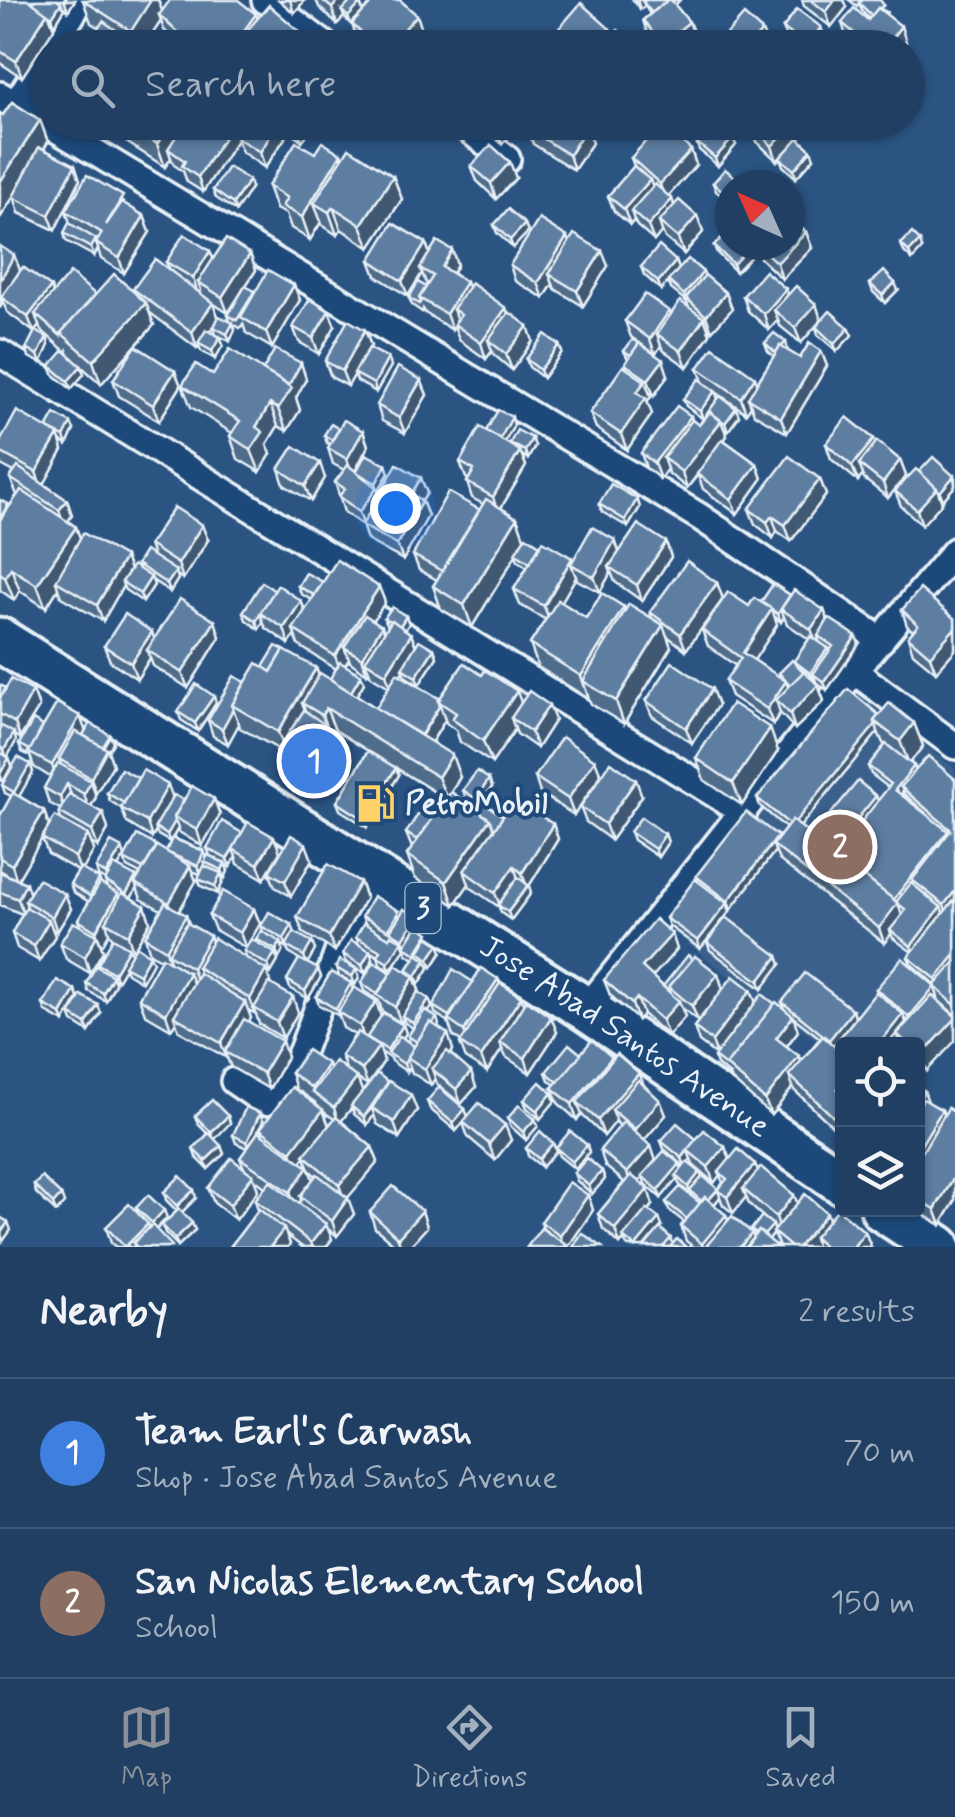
<!DOCTYPE html>
<html lang="en">
<head>
<meta charset="utf-8">
<style>
	body { margin:0; font-family:Mynerve,sans-serif; background:#284668; color:#f1f3f6 }
	.controls { position:absolute; right:30px; bottom:30px; display:grid; overflow:hidden; border-radius:10px; box-shadow:0 2px 8px #0004 }
	.controls button { width:90px; height:90px; display:grid; place-items:center; padding:0; border:0; border-bottom:2px solid #3d5877; background:#203f62; color:#f1f3f6; font:50px sans-serif }
	.compass { position:absolute; left:715px; top:170px; width:90px; height:90px; border-radius:50%; background:#203f62; box-shadow:0 2px 8px #0004; rotate:315deg }
	.you { position:absolute; left:395px; top:508px; width:35px; height:35px; margin:-25px; border:8px solid #fff; border-radius:50%; background:#1a73e8; box-shadow:0 0 0 15px #1a73e833 }
	.badge { display:grid; place-items:center; width:65px; height:65px; border-radius:50%; background:#8c9099; color:#fff; font-size:32px; font-weight:700 }
	.pin { position:absolute; translate:-50% -50%; border:5px solid #fff; box-shadow:0 2px 10px #0006 }
	.list { margin:0; padding:0; list-style:none }
	h2 { display:flex; justify-content:space-between; align-items:center; height:130px; margin:0; padding:0 40px; font-size:42px }
	h2 small { font-size:32px; font-weight:400; color:#a2afbe }
	.list li { display:grid; grid-template-columns:65px 1fr auto; gap:30px; align-items:center; box-sizing:border-box; height:150px; padding:0 40px; border-top:2px solid #3d5877 }
	.list b { display:block; font-size:38px; white-space:nowrap }
	.list p { margin:0; font-size:32px; white-space:nowrap; color:#a2afbe }
	.list em { font-size:32px; font-style:normal; color:#a2afbe }
	.icon { flex:none; width:55px; height:55px; fill:none; stroke:currentColor; stroke-width:2; stroke-linecap:round; stroke-linejoin:round }
	.map { position:relative; flex:none; width:955px; height:1247px; overflow:hidden }
	.search { position:absolute; background:#203f62; box-shadow:0 2px 8px #0004; left:30px; right:30px; top:30px; height:110px; display:flex; align-items:center; gap:25px; box-sizing:border-box; padding:0 35px; border-radius:55px; color:#a2afbe; font-size:38px }
	.sheet { height:430px; background:#203f62 }
	nav { display:flex; justify-content:space-around; align-items:center; box-sizing:border-box; height:140px; border-top:2px solid #3d5877; background:#203f62; font-size:28px; color:#a2afbe }
	nav a { display:grid; justify-items:center; gap:5px }
	nav .on { color:#8c9099 }
	.map>svg:first-child { display:block }
	.built { fill:#3a608b }
	.lines { fill:none; stroke-linecap:round; stroke-linejoin:round }
	.street-casing { stroke:#e8f1f8; stroke-width:32 }
	.highway-casing { stroke:#e8f1f8; stroke-width:50 }
	.street { stroke:#1f4a7a; stroke-width:25 }
	.highway { stroke:#1f4a7a; stroke-width:42 }
	.wall { fill:#506c8a; stroke:#e8f1f8; stroke-width:2.5; fill-rule:evenodd }
	.shaded-wall { fill:#415871; stroke:#e8f1f8; stroke-width:2.5 }
	.building { fill:#5d7da1; stroke:#e8f1f8; stroke-width:2.5 }
	.labels { text-anchor:middle; dominant-baseline:central; stroke-width:8; stroke-linejoin:round; paint-order:stroke }
	.shield { fill:#1f4a7a; stroke:#acbfd2; stroke-width:2.5 }
	.shield-label { font-size:30px; font-weight:bold; fill:#e8f1f8 }
	.poi-label { font-size:32px; font-weight:bold; fill:#e8f1f8; stroke:#1f4a7a; text-anchor:start }
	.street-label { font-size:32px; fill:#e8f1f8; stroke:#1f4a7a }
</style>
</head>
<body>
<div class="map">
<svg width="955" height="1247" viewBox="0 0 955 1247">
	<rect width="100%" height="100%" fill="#2b5482"/>
	<filter id="ink" filterUnits="userSpaceOnUse"><feTurbulence type="fractalNoise" baseFrequency=".01" numOctaves="2"/><feDisplacementMap in="SourceGraphic" scale="20" xChannelSelector="R" yChannelSelector="G"/><feConvolveMatrix kernelMatrix="1 2 1 2 8 2 1 2 1" color-interpolation-filters="sRGB"/></filter>
	<g filter="url(#ink)">
		<!-- built -->
		<path class="built" d="M 850,687 L 955,769 L 955,979 L 904,1044 L 842,1044 L 842,1060 L 782,1014 L 730,1080 L 713,1067 L 762,1002 L 664,925 Z"/>
		<g class="lines">
			<defs>
				<g id="street">
					<path d="M 265,0 L 329,48"/>
					<path d="M 51,48 L 81,0"/>
					<path d="M 0,95 L 700,517 L 881,640"/>
					<path d="M 459,122 L 507,159"/>
					<path d="M 0,128 L 48,53"/>
					<path d="M 0,353 L 744,812"/>
					<path d="M 854,671 L 955,746"/>
					<path d="M 586,1009 L 854,671 L 955,551"/>
					<path d="M 234,1081 L 263,1101 L 273,1102 L 288,1083 L 303,1048 L 340,947 L 381,882"/>
				</g>
				<g id="highway">
					<path id="s1" d="M 0,640 L 586,1009 L 842,1182"/>
					<path d="M 883,1210 L 939,1247"/>
				</g>
			</defs>
			<!-- street casing -->
			<use href="#street" class="street-casing"/>
			<!-- highway casing -->
			<use href="#highway" class="highway-casing"/>
			<!-- street -->
			<use href="#street" class="street"/>
			<!-- highway -->
			<use href="#highway" class="highway"/>
		</g>
		<!-- wall -->
		<g class="wall">
			<path d="M 0,0 L 75,0 L 68,11 L 63,7 L 64,10 L 55,25 L 52,23 L 54,28 L 22,77 L 0,63 Z"/>
			<path d="M 83,0 L 158,0 L 162,11 L 257,18 L 299,31 L 304,46 L 183,48 L 164,30 L 161,21 L 143,48 L 86,48 L 99,28 L 91,23 Z"/>
			<path d="M 279,0 L 305,0 L 294,13 Z"/>
			<path d="M 316,0 L 359,0 L 363,11 L 422,30 L 407,48 L 366,48 L 357,39 L 352,24 L 357,19 L 351,24 L 344,17 L 337,24 L 319,7 Z"/>
			<path d="M 633,0 L 680,0 L 675,5 L 689,22 L 695,37 L 682,48 L 658,48 L 648,36 L 643,20 L 650,14 L 645,6 L 640,9 Z"/>
			<path d="M 802,0 L 844,0 L 847,7 L 831,27 L 804,6 Z"/>
			<path d="M 849,0 L 862,0 L 887,12 L 886,14 L 906,42 L 902,48 L 858,48 L 847,39 L 842,23 L 869,19 L 862,11 L 859,3 L 857,6 Z"/>
			<path d="M 783,28 L 824,35 L 815,48 L 801,48 L 786,36 Z"/>
			<path d="M 12,102 L 40,120 L 48,142 L 44,149 L 75,165 L 80,180 L 55,230 L 19,213 L 14,196 L 0,218 L 0,113 L 3,115 Z"/>
			<path d="M 115,122 L 237,136 L 285,138 L 265,168 L 242,152 L 237,140 L 203,192 L 187,182 L 183,171 L 174,165 L 171,158 L 165,167 L 120,138 Z"/>
			<path d="M 280,122 L 317,122 L 302,141 Z"/>
			<path d="M 478,122 L 522,122 L 502,144 Z"/>
			<path d="M 590,122 L 612,122 L 606,132 Z"/>
			<path d="M 698,122 L 718,122 L 717,124 L 736,145 L 718,166 L 699,150 L 696,142 L 706,131 Z"/>
			<path d="M 742,122 L 809,122 L 811,127 L 799,139 L 814,158 L 796,178 L 783,166 L 780,158 L 777,161 L 757,142 L 756,138 L 744,127 Z"/>
			<path d="M 527,128 L 586,128 L 592,143 L 574,170 L 533,144 Z"/>
			<path d="M 691,150 L 696,165 L 668,196 L 672,199 L 674,205 L 697,216 L 703,232 L 684,254 L 665,238 L 662,231 L 654,241 L 637,226 L 634,220 L 630,225 L 614,211 L 608,196 L 634,166 L 631,158 Z"/>
			<path d="M 315,153 L 341,154 L 342,158 L 393,176 L 402,199 L 370,248 L 341,229 L 337,235 L 322,225 L 321,222 L 310,240 L 291,228 L 286,214 L 276,209 L 268,186 Z"/>
			<path d="M 471,166 L 516,178 L 496,199 L 477,181 Z"/>
			<path d="M 713,183 L 730,185 L 730,203 L 716,191 Z"/>
			<path d="M 251,188 L 236,211 L 216,198 L 213,190 Z"/>
			<path d="M 126,205 L 144,216 L 150,232 L 124,273 L 101,259 L 98,249 L 94,256 L 66,241 L 64,233 L 70,223 L 66,211 Z"/>
			<path d="M 494,225 L 528,232 L 513,248 L 497,233 Z"/>
			<path d="M 806,232 L 812,248 L 782,279 L 760,258 L 756,245 L 790,245 Z"/>
			<path d="M 569,242 L 608,266 L 583,306 L 555,289 L 553,284 L 544,298 L 515,281 L 510,265 Z"/>
			<path d="M 426,243 L 429,253 L 452,250 L 457,265 L 453,273 L 468,287 L 508,314 L 533,341 L 512,370 L 494,355 L 492,351 L 486,359 L 459,340 L 454,325 L 452,330 L 425,313 L 423,309 L 422,312 L 412,305 L 409,298 L 427,285 L 422,273 L 408,296 L 376,276 L 370,260 Z"/>
			<path d="M 901,244 L 922,249 L 912,260 L 904,252 Z"/>
			<path d="M 751,245 L 754,253 L 736,272 L 717,253 L 714,246 Z"/>
			<path d="M 0,246 L 20,270 L 17,275 L 53,293 L 96,295 L 134,292 L 133,289 L 169,270 L 166,262 L 213,259 L 250,254 L 256,270 L 228,313 L 214,304 L 218,317 L 230,321 L 228,315 L 255,291 L 294,285 L 300,300 L 272,348 L 246,333 L 243,324 L 240,328 L 233,324 L 235,330 L 230,341 L 216,335 L 214,327 L 215,324 L 210,331 L 220,337 L 223,345 L 215,359 L 201,351 L 199,346 L 197,348 L 149,312 L 154,325 L 136,346 L 175,371 L 181,386 L 159,421 L 119,396 L 113,380 L 135,346 L 101,384 L 81,366 L 84,374 L 71,389 L 53,374 L 50,366 L 69,355 L 67,350 L 66,352 L 40,329 L 39,326 L 34,332 L 7,312 L 3,302 L 0,308 Z"/>
			<path d="M 676,261 L 679,269 L 704,276 L 726,293 L 732,309 L 712,331 L 708,327 L 710,334 L 687,367 L 663,350 L 661,346 L 655,354 L 631,337 L 625,321 L 669,311 L 671,315 L 689,308 L 687,302 L 671,289 L 668,281 L 661,290 L 644,275 L 641,267 Z"/>
			<path d="M 870,284 L 898,290 L 885,303 L 873,292 Z"/>
			<path d="M 786,289 L 788,295 L 816,304 L 821,320 L 801,343 L 780,326 L 778,320 L 769,330 L 748,311 L 743,296 Z"/>
			<path d="M 335,326 L 319,354 L 299,342 L 293,327 Z"/>
			<path d="M 816,327 L 849,328 L 852,335 L 837,351 L 818,335 Z"/>
			<path d="M 365,330 L 371,346 L 369,348 L 388,358 L 391,366 L 376,392 L 357,381 L 355,374 L 348,386 L 331,377 L 325,361 Z"/>
			<path d="M 47,337 L 49,345 L 41,363 L 29,357 L 26,349 Z"/>
			<path d="M 786,342 L 788,351 L 800,358 L 821,351 L 827,366 L 787,433 L 754,414 L 751,406 L 746,413 L 716,392 L 718,399 L 739,416 L 728,431 L 724,428 L 727,436 L 724,440 L 757,464 L 762,479 L 737,514 L 703,489 L 698,475 L 687,488 L 668,473 L 667,469 L 660,479 L 646,468 L 641,453 L 692,421 L 699,425 L 703,419 L 686,406 L 683,399 L 703,382 L 698,368 L 757,383 L 774,356 L 768,351 L 765,343 Z"/>
			<path d="M 559,345 L 562,352 L 543,378 L 529,367 L 526,359 Z"/>
			<path d="M 624,351 L 668,375 L 654,396 L 649,392 L 651,397 L 647,401 L 652,414 L 627,450 L 596,428 L 590,413 L 626,368 L 625,364 L 628,359 Z"/>
			<path d="M 301,363 L 306,379 L 296,398 L 300,410 L 287,431 L 278,426 L 267,444 L 271,454 L 260,472 L 238,459 L 230,436 L 232,433 L 191,407 L 182,385 L 213,375 L 263,370 Z"/>
			<path d="M 421,380 L 427,395 L 405,433 L 382,421 L 377,405 Z"/>
			<path d="M 514,425 L 505,442 L 511,446 L 510,443 L 535,446 L 528,459 L 522,455 L 526,466 L 501,508 L 517,518 L 524,538 L 573,561 L 615,540 L 619,552 L 666,542 L 671,557 L 642,601 L 615,582 L 611,572 L 600,592 L 577,580 L 576,577 L 561,602 L 586,618 L 624,607 L 625,610 L 652,618 L 650,612 L 717,583 L 723,599 L 686,650 L 667,636 L 671,647 L 624,724 L 591,704 L 589,699 L 538,667 L 530,644 L 546,620 L 520,605 L 514,589 L 527,567 L 518,561 L 516,555 L 472,627 L 441,609 L 433,586 L 437,580 L 419,570 L 413,555 L 480,510 L 483,504 L 472,498 L 467,482 L 468,479 L 466,478 L 460,462 L 486,431 Z"/>
			<path d="M 47,429 L 74,430 L 67,445 L 60,441 L 63,450 L 44,484 L 67,500 L 72,515 L 68,521 L 76,527 L 80,539 L 125,557 L 130,570 L 139,569 L 137,564 L 153,556 L 149,545 L 208,540 L 183,579 L 177,575 L 178,579 L 170,592 L 152,580 L 154,585 L 143,602 L 125,590 L 123,586 L 103,621 L 61,597 L 58,589 L 46,608 L 20,591 L 14,600 L 0,590 L 0,500 L 8,504 L 9,507 L 17,495 L 10,478 L 14,472 L 1,465 L 0,461 L 0,442 Z"/>
			<path d="M 339,429 L 363,431 L 368,446 L 355,471 L 356,472 L 386,465 L 389,473 L 378,490 L 379,494 L 427,493 L 422,501 L 428,516 L 403,560 L 367,540 L 362,525 L 344,512 L 335,482 L 344,470 L 333,464 L 328,448 L 330,444 L 327,443 L 324,435 Z"/>
			<path d="M 876,442 L 900,460 L 906,476 L 888,498 L 864,479 L 863,475 L 858,481 L 831,459 L 826,444 Z"/>
			<path d="M 279,469 L 325,478 L 311,501 L 284,485 Z"/>
			<path d="M 919,472 L 955,478 L 955,486 L 943,500 L 941,498 L 942,503 L 922,525 L 901,506 L 895,491 Z"/>
			<path d="M 820,479 L 826,495 L 791,541 L 777,531 L 773,538 L 755,524 L 749,509 Z"/>
			<path d="M 637,499 L 640,507 L 628,527 L 602,512 L 599,504 Z"/>
			<path d="M 323,582 L 379,587 L 385,602 L 373,620 L 384,632 L 388,626 L 384,618 L 406,616 L 409,624 L 405,629 L 411,634 L 416,646 L 434,649 L 437,657 L 419,685 L 405,676 L 403,671 L 400,675 L 440,699 L 521,704 L 555,720 L 537,748 L 517,734 L 515,729 L 492,763 L 460,742 L 456,730 L 447,724 L 445,720 L 432,742 L 460,777 L 451,792 L 474,808 L 476,805 L 466,798 L 463,790 L 492,787 L 482,802 L 503,816 L 553,824 L 558,839 L 529,886 L 531,893 L 511,920 L 501,913 L 499,907 L 470,887 L 469,884 L 454,905 L 415,878 L 407,855 L 412,848 L 406,833 L 442,805 L 446,799 L 396,768 L 399,775 L 367,827 L 340,810 L 337,802 L 368,751 L 335,730 L 330,738 L 329,737 L 329,739 L 302,781 L 282,767 L 276,752 L 278,749 L 240,728 L 239,724 L 228,744 L 213,736 L 208,720 L 245,682 L 263,667 L 316,668 L 319,676 L 330,679 L 336,669 L 298,645 L 295,635 L 289,644 L 266,628 L 263,622 L 259,629 L 246,620 L 243,612 L 275,591 L 301,601 L 305,610 L 312,600 L 301,594 L 298,586 ZM 349,659 L 350,662 L 367,674 L 369,671 L 371,676 L 389,687 L 376,708 L 357,695 L 364,683 L 345,665 Z"/>
			<path d="M 790,595 L 824,610 L 828,621 L 859,644 L 827,690 L 816,682 L 815,679 L 814,681 L 818,685 L 824,701 L 795,729 L 780,713 L 773,724 L 731,696 L 725,681 L 736,666 L 708,646 L 702,630 L 749,606 ZM 775,617 L 781,622 L 784,617 L 787,624 L 809,639 L 794,662 L 779,673 L 780,678 L 754,660 L 777,625 Z"/>
			<path d="M 902,610 L 955,619 L 955,650 L 936,672 L 913,653 L 908,637 L 913,631 L 907,626 Z"/>
			<path d="M 215,621 L 220,637 L 188,688 L 153,666 L 150,658 L 137,679 L 110,661 L 104,646 L 154,639 Z"/>
			<path d="M 0,685 L 6,688 L 33,691 L 39,707 L 20,738 L 14,735 L 16,741 L 7,756 L 9,758 L 12,765 L 3,782 L 0,780 Z"/>
			<path d="M 646,701 L 718,705 L 692,743 L 652,716 Z"/>
			<path d="M 216,703 L 198,731 L 181,720 L 178,712 Z"/>
			<path d="M 879,715 L 914,723 L 923,746 L 910,762 L 914,766 L 916,770 L 955,779 L 955,1015 L 939,1001 L 937,994 L 934,998 L 927,1071 L 918,1063 L 918,1044 L 901,1044 L 897,1034 L 908,1021 L 905,1018 L 906,1022 L 842,1044 L 842,1135 L 794,1090 L 793,1087 L 771,1115 L 732,1080 L 730,1075 L 717,1065 L 714,1057 L 716,1055 L 699,1042 L 694,1027 L 698,1021 L 682,1008 L 685,1017 L 668,1036 L 643,1014 L 638,1020 L 610,995 L 604,980 L 677,949 L 652,977 L 663,986 L 718,974 L 723,989 L 751,990 L 756,1003 L 775,1004 L 784,1009 L 782,1002 L 853,1010 L 855,1018 L 878,994 L 876,989 L 934,985 L 935,984 L 911,964 L 908,957 L 912,952 L 893,938 L 891,934 L 884,943 L 779,860 L 775,851 L 731,909 L 728,907 L 730,911 L 700,949 L 669,926 L 666,918 L 698,881 L 696,876 L 778,838 L 786,828 L 760,806 L 757,798 ZM 878,732 L 883,743 L 885,745 L 868,766 L 871,774 L 889,788 L 878,801 L 876,796 L 821,826 L 824,833 L 841,847 L 836,854 L 800,826 ZM 903,792 L 904,794 L 930,817 L 901,794 ZM 793,1017 L 820,1038 L 801,1061 L 787,1046 L 798,1031 Z"/>
			<path d="M 43,726 L 110,735 L 113,743 L 108,751 L 113,765 L 96,793 L 95,793 L 96,797 L 91,807 L 103,813 L 108,829 L 98,847 L 91,843 L 94,850 L 82,870 L 99,879 L 101,884 L 107,888 L 105,880 L 98,876 L 96,868 L 122,848 L 125,856 L 118,867 L 137,880 L 140,874 L 127,867 L 124,859 L 166,852 L 170,842 L 158,835 L 156,831 L 152,838 L 127,823 L 121,808 L 110,801 L 107,793 L 173,797 L 184,800 L 214,799 L 220,815 L 202,846 L 179,832 L 178,828 L 173,838 L 204,851 L 206,857 L 210,856 L 207,848 L 242,833 L 280,852 L 264,879 L 238,864 L 236,857 L 230,867 L 226,865 L 228,871 L 225,878 L 222,877 L 223,881 L 218,894 L 201,886 L 198,879 L 200,874 L 192,871 L 196,881 L 179,911 L 186,915 L 189,924 L 210,936 L 212,942 L 246,958 L 244,951 L 246,948 L 215,930 L 209,915 L 254,909 L 260,924 L 251,939 L 257,943 L 256,939 L 263,932 L 261,926 L 295,933 L 315,950 L 307,963 L 318,969 L 321,977 L 308,999 L 290,988 L 287,980 L 299,959 L 289,953 L 286,947 L 281,944 L 283,950 L 279,958 L 277,957 L 278,961 L 271,973 L 266,971 L 271,984 L 298,1012 L 283,1038 L 259,1024 L 256,1014 L 248,1010 L 251,1018 L 248,1022 L 287,1057 L 269,1089 L 231,1067 L 227,1058 L 179,1031 L 176,1022 L 171,1029 L 145,1014 L 139,998 L 161,959 L 150,953 L 145,937 L 161,910 L 141,899 L 137,888 L 131,898 L 145,906 L 150,922 L 136,946 L 153,962 L 142,982 L 127,973 L 125,968 L 117,981 L 113,979 L 115,984 L 106,1001 L 88,991 L 86,983 L 100,969 L 98,964 L 113,939 L 109,933 L 101,946 L 103,951 L 90,973 L 66,959 L 60,943 L 80,926 L 78,920 L 89,902 L 73,892 L 70,884 L 78,871 L 48,854 L 42,838 L 18,879 L 30,894 L 65,894 L 71,909 L 57,932 L 52,929 L 55,936 L 39,961 L 17,948 L 12,933 L 22,914 L 0,905 L 0,872 L 8,875 L 0,870 L 0,816 L 11,796 L 5,793 L 2,785 L 30,764 L 33,772 L 19,796 L 44,811 L 49,826 L 61,820 L 59,812 L 60,809 L 49,803 L 44,788 L 50,777 L 34,767 L 30,756 L 22,752 L 19,744 Z"/>
			<path d="M 778,751 L 742,805 L 704,780 L 696,758 Z"/>
			<path d="M 601,775 L 574,815 L 540,793 L 535,777 Z"/>
			<path d="M 642,796 L 611,840 L 586,822 L 580,807 Z"/>
			<path d="M 630,832 L 665,834 L 668,842 L 658,857 L 633,840 Z"/>
			<path d="M 312,860 L 291,896 L 275,887 L 269,872 Z"/>
			<path d="M 360,882 L 366,898 L 335,951 L 303,933 L 297,917 Z"/>
			<path d="M 400,915 L 417,917 L 419,926 L 431,939 L 439,944 L 442,952 L 432,967 L 428,964 L 429,968 L 419,984 L 416,981 L 420,993 L 429,999 L 432,1007 L 428,1012 L 437,1018 L 439,1025 L 438,1028 L 448,1034 L 453,1050 L 451,1054 L 476,1087 L 461,1104 L 437,1084 L 435,1078 L 431,1085 L 412,1073 L 410,1067 L 407,1072 L 391,1061 L 390,1058 L 381,1052 L 384,1061 L 368,1085 L 417,1110 L 399,1138 L 377,1124 L 374,1115 L 367,1125 L 354,1114 L 352,1108 L 341,1121 L 372,1147 L 378,1162 L 347,1198 L 354,1214 L 337,1236 L 328,1229 L 332,1239 L 326,1247 L 302,1247 L 287,1235 L 290,1244 L 288,1247 L 230,1247 L 258,1210 L 255,1200 L 265,1187 L 254,1179 L 258,1190 L 236,1220 L 214,1203 L 208,1188 L 244,1168 L 240,1158 L 247,1148 L 236,1143 L 233,1135 L 263,1121 L 257,1134 L 263,1135 L 260,1129 L 317,1106 L 316,1103 L 296,1089 L 291,1073 L 330,1069 L 346,1069 L 341,1056 L 355,1035 L 343,1028 L 339,1016 L 319,1005 L 316,997 L 353,989 L 376,1001 L 381,1016 L 403,1025 L 406,1033 L 403,1038 L 410,1043 L 408,1036 L 413,1028 L 405,1023 L 403,1019 L 401,1023 L 382,1011 L 379,1001 L 364,991 L 361,983 L 391,973 L 408,974 L 407,970 L 414,959 L 407,954 L 403,945 L 405,949 L 390,971 L 380,964 L 378,956 L 371,952 L 373,959 L 365,973 L 346,962 L 343,954 L 359,944 L 356,937 L 365,923 L 362,916 ZM 358,1079 L 368,1085 L 362,1092 ZM 324,1112 L 334,1119 L 329,1125 ZM 305,1157 L 309,1170 L 316,1176 L 312,1180 L 301,1162 Z"/>
			<path d="M 707,942 L 781,964 L 762,989 L 710,950 Z"/>
			<path d="M 336,968 L 359,977 L 355,985 L 339,976 Z"/>
			<path d="M 498,979 L 499,984 L 521,997 L 524,1005 L 557,1032 L 530,1073 L 506,1057 L 502,1049 L 487,1072 L 466,1059 L 460,1043 L 461,1041 L 453,1036 L 448,1022 L 435,1013 L 433,1006 L 473,982 Z"/>
			<path d="M 75,990 L 78,998 L 64,1022 L 46,1012 L 43,1004 Z"/>
			<path d="M 101,1013 L 89,1032 L 73,1022 L 70,1014 Z"/>
			<path d="M 581,1054 L 612,1057 L 613,1060 L 644,1085 L 666,1115 L 644,1140 L 656,1160 L 680,1164 L 682,1169 L 684,1166 L 664,1149 L 661,1141 L 696,1139 L 725,1147 L 729,1160 L 758,1171 L 797,1203 L 829,1220 L 865,1232 L 871,1247 L 779,1247 L 774,1234 L 769,1240 L 778,1247 L 689,1247 L 691,1245 L 686,1241 L 681,1226 L 684,1222 L 669,1210 L 666,1202 L 692,1197 L 691,1195 L 679,1184 L 677,1179 L 661,1198 L 645,1184 L 643,1177 L 639,1182 L 653,1205 L 649,1210 L 659,1218 L 662,1226 L 660,1228 L 673,1243 L 686,1247 L 628,1247 L 624,1240 L 620,1244 L 603,1229 L 598,1214 L 624,1182 L 605,1166 L 600,1150 L 620,1127 L 616,1121 L 604,1136 L 582,1115 L 577,1120 L 558,1103 L 552,1088 L 555,1085 L 549,1080 L 546,1072 ZM 691,1159 L 693,1165 L 714,1183 L 720,1175 L 723,1183 L 718,1189 L 702,1177 L 688,1162 ZM 720,1197 L 723,1205 L 733,1213 L 746,1197 L 749,1204 L 762,1216 L 751,1230 L 754,1238 L 752,1233 L 728,1220 L 726,1215 L 714,1205 Z"/>
			<path d="M 918,1087 L 924,1091 L 928,1102 L 942,1110 L 944,1115 L 955,1113 L 955,1201 L 941,1225 L 915,1210 L 918,1210 Z"/>
			<path d="M 552,1093 L 555,1101 L 540,1119 L 527,1108 L 524,1100 Z"/>
			<path d="M 427,1101 L 465,1109 L 467,1116 L 505,1125 L 511,1140 L 495,1160 L 468,1137 L 463,1123 L 456,1131 L 430,1109 Z"/>
			<path d="M 195,1116 L 228,1116 L 230,1123 L 214,1139 L 221,1146 L 224,1154 L 208,1169 L 196,1157 L 193,1149 L 208,1134 L 198,1124 Z"/>
			<path d="M 508,1118 L 535,1119 L 538,1126 L 526,1140 L 510,1126 Z"/>
			<path d="M 553,1143 L 556,1151 L 542,1167 L 528,1156 L 526,1148 Z"/>
			<path d="M 587,1145 L 589,1152 L 575,1169 L 559,1156 L 556,1148 Z"/>
			<path d="M 602,1171 L 605,1179 L 592,1194 L 577,1181 L 574,1173 Z"/>
			<path d="M 34,1185 L 61,1195 L 64,1203 L 56,1212 L 36,1193 Z"/>
			<path d="M 164,1192 L 196,1198 L 182,1212 L 195,1230 L 178,1246 L 165,1233 L 162,1225 L 177,1211 L 166,1200 Z"/>
			<path d="M 588,1195 L 593,1210 L 568,1247 L 543,1229 L 541,1222 Z"/>
			<path d="M 136,1208 L 167,1218 L 156,1230 L 172,1247 L 116,1247 L 111,1243 L 106,1227 L 138,1214 Z"/>
			<path d="M 422,1211 L 427,1227 L 409,1247 L 397,1247 L 375,1228 L 370,1212 Z"/>
		</g>
		<!-- shaded-wall -->
		<g class="shaded-wall">
			<path d="M 64,0 L 75,0 L 68,11 Z"/>
			<path d="M 149,0 L 158,0 L 164,16 L 159,15 L 161,21 L 143,48 L 137,48 L 131,31 Z"/>
			<path d="M 290,0 L 305,0 L 294,13 Z"/>
			<path d="M 339,0 L 359,0 L 346,14 L 342,11 L 344,17 L 337,24 L 332,8 Z"/>
			<path d="M 637,0 L 652,0 L 643,2 L 645,6 L 640,9 Z"/>
			<path d="M 835,0 L 844,0 L 847,7 L 831,27 L 826,12 Z"/>
			<path d="M 61,3 L 64,10 L 55,25 L 52,17 Z"/>
			<path d="M 360,4 L 363,12 L 351,24 L 348,17 Z"/>
			<path d="M 48,12 L 54,28 L 22,77 L 16,61 Z"/>
			<path d="M 256,14 L 261,29 L 231,48 Z"/>
			<path d="M 417,15 L 422,30 L 407,48 L 387,48 Z"/>
			<path d="M 689,22 L 695,37 L 682,48 L 663,48 L 662,44 Z"/>
			<path d="M 901,26 L 906,42 L 902,48 L 884,48 Z"/>
			<path d="M 821,27 L 824,35 L 815,48 L 807,48 Z"/>
			<path d="M 610,29 L 616,44 L 613,48 L 594,48 Z"/>
			<path d="M 299,31 L 304,46 L 284,48 Z"/>
			<path d="M 762,31 L 768,46 L 747,48 Z"/>
			<path d="M 126,37 L 130,48 L 118,48 Z"/>
			<path d="M 40,120 L 48,142 L 0,218 L 0,182 Z"/>
			<path d="M 171,122 L 194,122 L 168,149 L 171,158 L 165,167 L 157,144 Z"/>
			<path d="M 279,122 L 285,138 L 265,168 L 260,152 Z"/>
			<path d="M 298,122 L 317,122 L 302,141 L 296,125 Z"/>
			<path d="M 361,122 L 370,122 L 363,131 Z"/>
			<path d="M 503,122 L 522,122 L 502,144 L 497,129 Z"/>
			<path d="M 604,122 L 612,122 L 606,132 L 603,124 Z"/>
			<path d="M 794,122 L 809,122 L 811,127 L 777,161 L 772,146 Z"/>
			<path d="M 233,124 L 237,140 L 203,192 L 198,177 Z"/>
			<path d="M 586,128 L 592,143 L 574,170 L 569,155 Z"/>
			<path d="M 733,138 L 736,145 L 718,166 L 715,158 Z"/>
			<path d="M 691,150 L 696,165 L 665,200 L 660,184 Z"/>
			<path d="M 811,150 L 814,158 L 796,178 L 794,170 Z"/>
			<path d="M 341,154 L 349,177 L 314,203 L 321,222 L 310,240 L 302,217 Z"/>
			<path d="M 510,162 L 516,178 L 496,199 L 491,183 Z"/>
			<path d="M 75,165 L 80,180 L 55,230 L 49,215 Z"/>
			<path d="M 393,176 L 402,199 L 370,248 L 361,225 Z"/>
			<path d="M 249,180 L 251,188 L 236,211 L 233,204 Z"/>
			<path d="M 650,180 L 656,196 L 631,211 L 634,220 L 630,225 L 624,209 Z"/>
			<path d="M 672,199 L 677,214 L 659,222 L 662,231 L 654,241 L 648,226 Z"/>
			<path d="M 333,207 L 341,229 L 337,235 L 329,212 Z"/>
			<path d="M 144,216 L 150,232 L 124,273 L 119,258 Z"/>
			<path d="M 697,216 L 703,232 L 684,254 L 678,238 Z"/>
			<path d="M 525,224 L 528,232 L 513,248 L 510,240 Z"/>
			<path d="M 806,232 L 812,248 L 782,279 L 777,263 Z"/>
			<path d="M 567,237 L 573,252 L 549,274 L 553,284 L 544,298 L 538,283 Z"/>
			<path d="M 96,239 L 98,245 L 96,243 L 98,249 L 94,256 L 91,248 Z"/>
			<path d="M 920,241 L 922,249 L 912,260 L 909,252 Z"/>
			<path d="M 426,243 L 431,258 L 420,268 L 422,273 L 408,296 L 402,281 Z"/>
			<path d="M 751,245 L 754,253 L 736,272 L 733,264 Z"/>
			<path d="M 452,250 L 457,265 L 447,282 L 442,267 Z"/>
			<path d="M 210,251 L 216,266 L 198,282 L 201,290 L 198,294 L 193,278 Z"/>
			<path d="M 602,251 L 608,266 L 583,306 L 577,291 Z"/>
			<path d="M 250,254 L 256,270 L 228,313 L 222,297 Z"/>
			<path d="M 14,255 L 20,270 L 4,299 L 1,297 L 3,302 L 0,308 L 0,281 Z"/>
			<path d="M 676,261 L 679,269 L 661,290 L 658,282 Z"/>
			<path d="M 703,272 L 706,280 L 686,298 L 686,302 L 684,295 Z"/>
			<path d="M 466,282 L 472,297 L 453,309 L 457,321 L 452,330 L 446,314 Z"/>
			<path d="M 895,283 L 898,290 L 885,303 L 882,295 Z"/>
			<path d="M 294,285 L 300,300 L 272,348 L 266,332 Z"/>
			<path d="M 51,287 L 56,303 L 35,314 L 39,326 L 34,332 L 28,317 Z"/>
			<path d="M 786,289 L 791,305 L 774,310 L 778,320 L 769,330 L 764,314 Z"/>
			<path d="M 726,293 L 732,309 L 712,331 L 706,316 Z"/>
			<path d="M 146,303 L 154,325 L 101,384 L 93,361 Z"/>
			<path d="M 213,303 L 219,319 L 197,348 L 192,332 Z"/>
			<path d="M 816,304 L 821,320 L 801,343 L 795,328 Z"/>
			<path d="M 506,308 L 511,323 L 488,340 L 492,351 L 486,359 L 481,343 Z"/>
			<path d="M 329,311 L 335,326 L 319,354 L 313,338 Z"/>
			<path d="M 669,311 L 675,327 L 657,334 L 661,346 L 655,354 L 650,339 Z"/>
			<path d="M 704,318 L 710,334 L 687,367 L 681,351 Z"/>
			<path d="M 233,323 L 235,330 L 230,341 L 227,334 Z"/>
			<path d="M 528,326 L 533,341 L 512,370 L 506,354 Z"/>
			<path d="M 849,328 L 852,335 L 837,351 L 834,344 Z"/>
			<path d="M 365,330 L 371,346 L 348,386 L 342,371 Z"/>
			<path d="M 47,337 L 49,345 L 41,363 L 38,355 Z"/>
			<path d="M 220,337 L 223,345 L 215,359 L 212,351 Z"/>
			<path d="M 559,345 L 562,352 L 543,378 L 540,370 Z"/>
			<path d="M 821,351 L 827,366 L 787,433 L 781,418 Z"/>
			<path d="M 388,358 L 391,366 L 376,392 L 374,384 Z"/>
			<path d="M 663,360 L 668,375 L 654,396 L 648,380 Z"/>
			<path d="M 301,363 L 306,379 L 296,398 L 300,410 L 287,431 L 278,409 L 289,385 Z"/>
			<path d="M 81,366 L 84,374 L 71,389 L 68,381 Z"/>
			<path d="M 175,371 L 181,386 L 159,421 L 153,405 Z"/>
			<path d="M 755,377 L 761,392 L 748,398 L 751,406 L 746,413 L 741,398 Z"/>
			<path d="M 421,380 L 427,395 L 405,433 L 399,418 Z"/>
			<path d="M 645,381 L 651,397 L 647,401 L 652,414 L 627,450 L 621,434 L 637,392 Z"/>
			<path d="M 715,391 L 718,399 L 703,419 L 700,411 Z"/>
			<path d="M 270,404 L 278,426 L 267,444 L 271,454 L 260,472 L 251,450 L 256,427 Z"/>
			<path d="M 736,408 L 739,416 L 728,431 L 725,423 Z"/>
			<path d="M 691,416 L 696,432 L 663,458 L 667,469 L 660,479 L 654,463 Z"/>
			<path d="M 512,417 L 514,425 L 502,447 L 499,440 Z"/>
			<path d="M 721,421 L 727,436 L 687,488 L 682,472 Z"/>
			<path d="M 71,423 L 74,430 L 67,445 L 64,437 Z"/>
			<path d="M 363,431 L 368,446 L 353,475 L 347,459 Z"/>
			<path d="M 58,435 L 63,450 L 42,488 L 36,472 Z"/>
			<path d="M 532,438 L 535,446 L 528,459 L 525,451 Z"/>
			<path d="M 874,439 L 880,454 L 859,464 L 863,475 L 858,481 L 852,466 Z"/>
			<path d="M 520,451 L 526,466 L 498,513 L 493,497 Z"/>
			<path d="M 900,460 L 906,476 L 888,498 L 883,483 Z"/>
			<path d="M 320,463 L 325,478 L 311,501 L 305,486 Z"/>
			<path d="M 757,464 L 762,479 L 737,514 L 731,499 Z"/>
			<path d="M 386,465 L 389,473 L 378,491 L 376,483 Z"/>
			<path d="M 954,476 L 955,486 L 943,500 L 940,492 Z"/>
			<path d="M 421,478 L 427,493 L 422,501 L 428,516 L 403,560 L 397,545 L 411,494 Z"/>
			<path d="M 820,479 L 826,495 L 791,541 L 785,525 Z"/>
			<path d="M 377,488 L 383,504 L 364,527 L 359,512 Z"/>
			<path d="M 937,488 L 942,503 L 922,525 L 917,510 Z"/>
			<path d="M 637,499 L 640,507 L 628,527 L 625,520 Z"/>
			<path d="M 67,500 L 72,515 L 65,526 L 59,510 Z"/>
			<path d="M 772,516 L 777,531 L 773,538 L 767,522 Z"/>
			<path d="M 517,518 L 525,540 L 472,627 L 464,605 Z"/>
			<path d="M 202,525 L 208,540 L 183,579 L 178,564 Z"/>
			<path d="M 76,527 L 84,549 L 56,581 L 58,589 L 46,608 L 37,585 Z"/>
			<path d="M 615,540 L 620,555 L 609,567 L 611,572 L 600,592 L 594,577 Z"/>
			<path d="M 666,542 L 671,557 L 642,601 L 637,585 Z"/>
			<path d="M 125,557 L 131,573 L 122,582 L 123,586 L 103,621 L 97,605 Z"/>
			<path d="M 572,558 L 576,567 L 571,564 L 576,577 L 550,622 L 544,606 Z"/>
			<path d="M 11,568 L 20,591 L 14,600 L 5,577 Z"/>
			<path d="M 176,571 L 178,579 L 170,592 L 167,584 Z"/>
			<path d="M 151,577 L 154,585 L 143,602 L 140,594 Z"/>
			<path d="M 717,583 L 723,599 L 686,650 L 680,634 Z"/>
			<path d="M 379,587 L 385,602 L 353,653 L 344,647 L 349,659 L 341,672 L 335,656 Z"/>
			<path d="M 301,601 L 307,616 L 293,629 L 295,635 L 289,644 L 284,628 Z"/>
			<path d="M 624,607 L 632,629 L 583,681 L 589,699 L 581,676 Z"/>
			<path d="M 772,609 L 777,625 L 749,668 L 743,653 Z"/>
			<path d="M 781,609 L 784,617 L 781,622 L 778,614 Z"/>
			<path d="M 824,610 L 830,626 L 818,636 L 819,641 L 817,644 L 811,629 Z"/>
			<path d="M 261,614 L 263,622 L 259,629 L 256,621 Z"/>
			<path d="M 406,616 L 409,624 L 401,635 L 399,627 Z"/>
			<path d="M 215,621 L 220,637 L 188,688 L 182,673 Z"/>
			<path d="M 663,625 L 671,647 L 624,724 L 616,701 Z"/>
			<path d="M 382,626 L 388,641 L 365,661 L 369,671 L 367,674 L 362,658 Z"/>
			<path d="M 955,628 L 955,650 L 936,672 L 930,656 Z"/>
			<path d="M 152,632 L 157,647 L 147,650 L 150,658 L 137,679 L 131,663 Z"/>
			<path d="M 411,634 L 417,649 L 402,668 L 403,671 L 391,689 L 386,674 Z"/>
			<path d="M 856,636 L 859,644 L 827,690 L 824,682 Z"/>
			<path d="M 828,648 L 831,656 L 813,674 L 815,679 L 813,681 L 810,673 Z"/>
			<path d="M 434,649 L 437,657 L 419,685 L 416,677 Z"/>
			<path d="M 316,668 L 324,690 L 302,703 L 308,718 L 286,754 L 278,732 Z"/>
			<path d="M 361,675 L 364,683 L 354,700 L 351,692 Z"/>
			<path d="M 786,681 L 791,697 L 776,700 L 780,713 L 773,724 L 767,709 Z"/>
			<path d="M 818,685 L 824,701 L 795,729 L 790,714 Z"/>
			<path d="M 712,689 L 718,705 L 692,743 L 686,728 Z"/>
			<path d="M 33,691 L 39,707 L 20,738 L 15,723 Z"/>
			<path d="M 517,691 L 525,714 L 511,718 L 515,729 L 492,763 L 483,741 Z"/>
			<path d="M 214,696 L 216,703 L 198,731 L 195,723 Z"/>
			<path d="M 440,705 L 445,720 L 425,753 L 420,738 Z"/>
			<path d="M 549,705 L 555,720 L 537,748 L 531,732 Z"/>
			<path d="M 326,708 L 335,730 L 330,738 L 322,715 Z"/>
			<path d="M 233,709 L 239,724 L 228,744 L 222,729 Z"/>
			<path d="M 80,716 L 86,732 L 59,759 L 63,771 L 57,781 L 52,765 Z"/>
			<path d="M 914,723 L 923,746 L 909,764 L 900,741 Z"/>
			<path d="M 324,724 L 329,739 L 302,781 L 296,765 Z"/>
			<path d="M 876,724 L 878,732 L 794,834 L 791,826 Z"/>
			<path d="M 770,728 L 778,751 L 742,805 L 733,783 Z"/>
			<path d="M 14,733 L 16,741 L 7,758 L 4,750 Z"/>
			<path d="M 110,735 L 113,743 L 108,751 L 113,765 L 96,793 L 91,778 L 102,748 Z"/>
			<path d="M 452,755 L 460,777 L 447,799 L 438,777 Z"/>
			<path d="M 9,758 L 12,765 L 3,782 L 0,774 Z"/>
			<path d="M 595,760 L 601,775 L 574,815 L 568,799 Z"/>
			<path d="M 30,764 L 33,772 L 17,800 L 14,792 Z"/>
			<path d="M 914,766 L 917,774 L 901,787 L 903,792 L 898,797 L 895,790 Z"/>
			<path d="M 396,768 L 399,775 L 367,827 L 364,819 Z"/>
			<path d="M 489,779 L 492,787 L 478,807 L 476,799 Z"/>
			<path d="M 636,780 L 642,796 L 611,840 L 605,824 Z"/>
			<path d="M 91,781 L 96,797 L 89,809 L 84,794 Z"/>
			<path d="M 67,784 L 73,800 L 65,812 L 60,797 Z"/>
			<path d="M 168,785 L 174,801 L 155,827 L 156,831 L 152,838 L 147,822 Z"/>
			<path d="M 876,796 L 879,803 L 843,848 L 840,840 Z"/>
			<path d="M 214,799 L 220,815 L 202,846 L 197,830 Z"/>
			<path d="M 44,811 L 49,826 L 17,881 L 12,865 Z"/>
			<path d="M 103,813 L 108,829 L 98,847 L 92,831 Z"/>
			<path d="M 490,819 L 498,842 L 464,871 L 469,884 L 454,905 L 446,882 Z"/>
			<path d="M 175,821 L 178,828 L 170,842 L 167,835 Z"/>
			<path d="M 553,824 L 558,839 L 529,886 L 531,893 L 511,920 L 508,912 L 527,887 L 522,873 Z"/>
			<path d="M 948,831 L 950,839 L 912,880 L 914,885 L 898,903 L 903,919 L 890,930 L 891,934 L 884,943 L 879,928 L 893,900 Z"/>
			<path d="M 665,834 L 668,842 L 658,857 L 655,849 Z"/>
			<path d="M 88,835 L 94,850 L 81,873 L 75,857 Z"/>
			<path d="M 778,836 L 781,844 L 773,845 L 775,851 L 731,909 L 728,901 Z"/>
			<path d="M 274,837 L 280,852 L 264,879 L 258,864 Z"/>
			<path d="M 306,844 L 312,860 L 291,896 L 285,881 Z"/>
			<path d="M 122,848 L 125,856 L 109,882 L 106,874 Z"/>
			<path d="M 233,849 L 236,857 L 230,867 L 227,859 Z"/>
			<path d="M 204,851 L 207,859 L 201,874 L 198,866 Z"/>
			<path d="M 225,863 L 228,871 L 225,878 L 222,870 Z"/>
			<path d="M 190,866 L 196,881 L 175,918 L 169,903 Z"/>
			<path d="M 514,866 L 519,882 L 501,908 L 495,893 Z"/>
			<path d="M 221,873 L 223,881 L 218,894 L 215,886 Z"/>
			<path d="M 136,877 L 139,885 L 135,883 L 137,888 L 129,901 L 126,894 Z"/>
			<path d="M 360,882 L 366,898 L 335,951 L 329,936 Z"/>
			<path d="M 26,883 L 31,898 L 25,901 L 27,907 L 24,915 L 18,899 Z"/>
			<path d="M 955,891 L 955,902 L 947,913 L 944,905 Z"/>
			<path d="M 65,894 L 71,909 L 57,932 L 52,917 Z"/>
			<path d="M 118,894 L 123,909 L 106,922 L 109,933 L 102,946 L 96,931 Z"/>
			<path d="M 727,903 L 730,911 L 700,949 L 698,941 Z"/>
			<path d="M 145,906 L 150,922 L 133,951 L 128,935 Z"/>
			<path d="M 941,907 L 944,915 L 914,954 L 911,946 Z"/>
			<path d="M 254,909 L 260,924 L 246,948 L 240,933 Z"/>
			<path d="M 186,915 L 191,931 L 168,954 L 171,965 L 166,950 Z"/>
			<path d="M 417,917 L 420,925 L 406,947 L 403,939 Z"/>
			<path d="M 49,920 L 55,936 L 39,961 L 34,946 Z"/>
			<path d="M 292,925 L 295,933 L 287,947 L 284,939 Z"/>
			<path d="M 672,934 L 677,949 L 647,983 L 642,967 Z"/>
			<path d="M 97,935 L 103,951 L 90,973 L 85,957 Z"/>
			<path d="M 210,936 L 216,952 L 197,967 L 201,978 L 197,983 L 192,968 Z"/>
			<path d="M 402,941 L 405,949 L 390,971 L 388,963 Z"/>
			<path d="M 281,942 L 283,950 L 279,958 L 276,950 Z"/>
			<path d="M 312,942 L 315,950 L 307,964 L 304,956 Z"/>
			<path d="M 439,944 L 442,952 L 432,967 L 429,959 Z"/>
			<path d="M 129,948 L 132,956 L 117,981 L 114,973 Z"/>
			<path d="M 370,951 L 373,959 L 365,973 L 362,965 Z"/>
			<path d="M 275,953 L 278,961 L 271,973 L 268,965 Z"/>
			<path d="M 150,955 L 153,962 L 142,982 L 139,974 Z"/>
			<path d="M 955,955 L 955,967 L 938,987 L 936,979 Z"/>
			<path d="M 778,956 L 781,964 L 762,989 L 759,981 Z"/>
			<path d="M 426,960 L 429,968 L 419,984 L 416,976 Z"/>
			<path d="M 318,969 L 321,977 L 308,999 L 305,991 Z"/>
			<path d="M 356,969 L 359,977 L 355,985 L 352,977 Z"/>
			<path d="M 266,970 L 272,985 L 254,1008 L 255,1014 L 250,999 Z"/>
			<path d="M 189,973 L 195,988 L 174,1016 L 176,1022 L 171,1029 L 166,1014 Z"/>
			<path d="M 718,974 L 723,990 L 698,1021 L 692,1006 Z"/>
			<path d="M 113,976 L 115,984 L 106,1001 L 103,993 Z"/>
			<path d="M 414,977 L 420,993 L 402,1016 L 403,1019 L 401,1023 L 395,1007 Z"/>
			<path d="M 498,979 L 503,995 L 470,1046 L 464,1031 Z"/>
			<path d="M 351,983 L 353,991 L 338,1012 L 339,1016 L 336,1009 Z"/>
			<path d="M 934,987 L 937,994 L 912,1024 L 909,1017 Z"/>
			<path d="M 75,990 L 78,998 L 64,1022 L 61,1014 Z"/>
			<path d="M 751,990 L 757,1006 L 717,1056 L 712,1041 Z"/>
			<path d="M 293,997 L 298,1012 L 283,1038 L 277,1022 Z"/>
			<path d="M 521,997 L 526,1012 L 500,1042 L 502,1049 L 487,1072 L 481,1057 Z"/>
			<path d="M 637,998 L 643,1014 L 638,1020 L 632,1004 Z"/>
			<path d="M 429,999 L 432,1007 L 416,1031 L 413,1023 Z"/>
			<path d="M 376,1001 L 381,1017 L 365,1042 L 360,1026 Z"/>
			<path d="M 679,1001 L 685,1017 L 668,1036 L 662,1020 Z"/>
			<path d="M 245,1002 L 251,1018 L 229,1054 L 225,1052 L 227,1059 L 221,1043 Z"/>
			<path d="M 98,1005 L 101,1013 L 89,1032 L 86,1024 Z"/>
			<path d="M 853,1010 L 855,1018 L 832,1048 L 829,1040 Z"/>
			<path d="M 903,1014 L 906,1022 L 888,1044 L 879,1044 Z"/>
			<path d="M 793,1016 L 798,1031 L 781,1053 L 776,1038 Z"/>
			<path d="M 551,1017 L 557,1032 L 530,1073 L 525,1058 Z"/>
			<path d="M 955,1019 L 955,1041 L 927,1071 L 921,1056 Z"/>
			<path d="M 403,1025 L 406,1033 L 392,1056 L 387,1050 Z"/>
			<path d="M 448,1034 L 453,1050 L 438,1074 L 432,1069 L 435,1078 L 431,1085 L 425,1069 Z"/>
			<path d="M 282,1041 L 287,1057 L 269,1089 L 263,1073 Z"/>
			<path d="M 379,1046 L 384,1061 L 368,1085 L 362,1070 Z"/>
			<path d="M 799,1056 L 805,1071 L 789,1075 L 793,1087 L 771,1115 L 765,1100 Z"/>
			<path d="M 612,1057 L 617,1072 L 577,1102 L 582,1115 L 577,1120 L 572,1104 Z"/>
			<path d="M 407,1059 L 410,1067 L 407,1072 L 404,1064 Z"/>
			<path d="M 328,1064 L 334,1080 L 314,1093 L 312,1088 Z"/>
			<path d="M 471,1072 L 476,1087 L 461,1104 L 456,1089 Z"/>
			<path d="M 639,1073 L 645,1088 L 612,1110 L 616,1121 L 604,1136 L 598,1120 Z"/>
			<path d="M 357,1078 L 363,1093 L 339,1124 L 334,1108 Z"/>
			<path d="M 924,1091 L 930,1107 L 918,1124 L 918,1101 Z"/>
			<path d="M 552,1093 L 555,1101 L 540,1119 L 537,1111 Z"/>
			<path d="M 411,1095 L 417,1110 L 399,1138 L 394,1122 Z"/>
			<path d="M 660,1100 L 666,1115 L 640,1145 L 635,1129 Z"/>
			<path d="M 372,1108 L 374,1115 L 367,1125 L 364,1117 Z"/>
			<path d="M 465,1109 L 468,1117 L 456,1131 L 453,1123 Z"/>
			<path d="M 323,1110 L 329,1126 L 297,1167 L 291,1152 Z"/>
			<path d="M 942,1110 L 947,1125 L 918,1175 L 918,1150 Z"/>
			<path d="M 260,1113 L 263,1121 L 250,1149 L 247,1142 Z"/>
			<path d="M 228,1116 L 230,1123 L 214,1140 L 211,1132 Z"/>
			<path d="M 535,1119 L 538,1126 L 526,1140 L 523,1132 Z"/>
			<path d="M 505,1125 L 511,1140 L 495,1160 L 489,1144 Z"/>
			<path d="M 553,1143 L 556,1151 L 542,1167 L 539,1159 Z"/>
			<path d="M 587,1145 L 589,1152 L 575,1169 L 572,1162 Z"/>
			<path d="M 221,1146 L 224,1154 L 208,1169 L 205,1161 Z"/>
			<path d="M 651,1146 L 656,1161 L 633,1189 L 627,1173 Z"/>
			<path d="M 372,1147 L 378,1162 L 345,1201 L 339,1185 Z"/>
			<path d="M 725,1147 L 731,1162 L 719,1172 L 720,1175 L 714,1183 L 708,1167 Z"/>
			<path d="M 688,1151 L 691,1159 L 685,1166 L 682,1158 Z"/>
			<path d="M 680,1164 L 683,1172 L 676,1176 L 677,1179 L 661,1198 L 658,1190 Z"/>
			<path d="M 755,1164 L 761,1179 L 743,1189 L 746,1197 L 733,1213 L 727,1197 Z"/>
			<path d="M 308,1167 L 314,1182 L 300,1196 L 301,1200 L 296,1208 L 290,1192 Z"/>
			<path d="M 602,1171 L 605,1179 L 592,1194 L 589,1186 Z"/>
			<path d="M 700,1172 L 703,1180 L 690,1191 L 691,1195 L 688,1187 Z"/>
			<path d="M 253,1175 L 258,1190 L 236,1220 L 230,1205 Z"/>
			<path d="M 955,1176 L 955,1201 L 941,1225 L 935,1209 Z"/>
			<path d="M 648,1189 L 653,1205 L 620,1244 L 615,1229 Z"/>
			<path d="M 194,1190 L 196,1198 L 180,1214 L 177,1206 Z"/>
			<path d="M 718,1190 L 720,1197 L 708,1212 L 705,1204 Z"/>
			<path d="M 61,1195 L 64,1203 L 56,1212 L 53,1204 Z"/>
			<path d="M 588,1195 L 593,1210 L 568,1247 L 564,1247 L 560,1236 Z"/>
			<path d="M 794,1195 L 800,1210 L 781,1232 L 776,1217 Z"/>
			<path d="M 348,1198 L 354,1214 L 337,1236 L 332,1221 Z"/>
			<path d="M 164,1210 L 167,1218 L 155,1230 L 152,1223 Z"/>
			<path d="M 422,1211 L 427,1227 L 409,1247 L 401,1247 L 398,1238 Z"/>
			<path d="M 827,1213 L 832,1228 L 814,1237 L 816,1247 L 798,1247 Z"/>
			<path d="M 726,1215 L 732,1231 L 707,1245 L 707,1247 L 703,1247 L 702,1244 Z"/>
			<path d="M 659,1218 L 662,1226 L 644,1247 L 635,1247 Z"/>
			<path d="M 8,1222 L 11,1230 L 3,1241 L 1,1233 Z"/>
			<path d="M 192,1223 L 195,1230 L 178,1246 L 175,1239 Z"/>
			<path d="M 148,1224 L 154,1239 L 133,1243 L 135,1247 L 125,1247 Z"/>
			<path d="M 326,1224 L 332,1239 L 326,1247 L 313,1247 L 311,1243 Z"/>
			<path d="M 773,1225 L 775,1232 L 764,1246 L 761,1238 Z"/>
			<path d="M 284,1229 L 290,1244 L 288,1247 L 270,1247 Z"/>
			<path d="M 865,1232 L 871,1247 L 853,1247 Z"/>
			<path d="M 752,1233 L 757,1247 L 740,1247 Z"/>
		</g>
		<!-- building -->
		<g class="building">
			<path d="M 0,0 L 29,0 L 48,12 L 16,61 L 0,51 Z"/>
			<path d="M 35,0 L 57,0 L 61,3 L 52,17 L 33,3 Z"/>
			<path d="M 83,0 L 151,0 L 131,31 Z"/>
			<path d="M 170,0 L 238,0 L 256,14 L 231,48 L 194,48 L 159,15 Z"/>
			<path d="M 322,0 L 339,0 L 332,8 Z"/>
			<path d="M 352,0 L 357,0 L 360,4 L 348,17 L 342,11 Z"/>
			<path d="M 374,0 L 400,0 L 417,15 L 387,48 L 377,48 L 352,24 Z"/>
			<path d="M 646,0 L 668,0 L 652,13 L 643,2 Z"/>
			<path d="M 668,0 L 671,0 L 689,22 L 662,44 L 643,20 Z"/>
			<path d="M 811,0 L 835,0 L 826,12 Z"/>
			<path d="M 863,0 L 880,0 L 884,5 L 879,9 L 878,8 L 872,16 L 859,3 Z"/>
			<path d="M 581,3 L 610,29 L 594,48 L 542,48 Z"/>
			<path d="M 269,5 L 299,31 L 284,48 L 232,48 Z"/>
			<path d="M 854,8 L 868,20 L 878,8 L 901,26 L 884,48 L 872,48 L 842,23 Z"/>
			<path d="M 797,9 L 821,27 L 807,46 L 783,28 Z"/>
			<path d="M 744,15 L 762,31 L 747,48 L 721,48 L 718,44 Z"/>
			<path d="M 103,21 L 126,37 L 118,48 L 86,48 Z"/>
			<path d="M 437,27 L 465,48 L 422,48 Z"/>
			<path d="M 618,30 L 641,48 L 604,48 Z"/>
			<path d="M 12,102 L 40,120 L 0,182 L 0,113 L 3,115 Z"/>
			<path d="M 124,122 L 171,122 L 157,144 Z"/>
			<path d="M 185,122 L 210,122 L 209,125 L 210,122 L 233,124 L 198,177 L 182,166 L 185,161 L 168,149 Z"/>
			<path d="M 246,122 L 279,122 L 260,152 L 236,137 Z"/>
			<path d="M 490,122 L 503,122 L 497,129 Z"/>
			<path d="M 531,122 L 578,122 L 586,128 L 569,155 L 527,128 Z"/>
			<path d="M 713,122 L 716,122 L 733,138 L 715,158 L 696,142 Z"/>
			<path d="M 755,122 L 794,122 L 772,146 L 752,126 Z"/>
			<path d="M 662,123 L 691,150 L 660,184 L 631,158 Z"/>
			<path d="M 798,138 L 811,150 L 794,170 L 780,158 Z"/>
			<path d="M 296,142 L 315,153 L 322,142 L 341,154 L 302,217 L 282,206 L 287,198 L 268,186 Z"/>
			<path d="M 491,145 L 510,162 L 491,183 L 471,166 Z"/>
			<path d="M 39,147 L 75,165 L 49,215 L 13,197 Z"/>
			<path d="M 349,148 L 393,176 L 361,225 L 333,207 L 329,212 L 314,203 Z"/>
			<path d="M 634,166 L 650,180 L 624,209 L 608,196 Z"/>
			<path d="M 228,167 L 249,180 L 233,204 L 213,190 Z"/>
			<path d="M 725,169 L 741,182 L 739,185 L 730,185 L 729,196 L 713,183 Z"/>
			<path d="M 87,175 L 123,196 L 106,225 L 122,202 L 144,216 L 119,258 L 96,243 L 102,233 L 66,211 Z"/>
			<path d="M 655,184 L 672,199 L 648,226 L 631,211 Z"/>
			<path d="M 679,200 L 697,216 L 678,238 L 659,222 Z"/>
			<path d="M 508,209 L 525,224 L 510,240 L 494,225 Z"/>
			<path d="M 790,217 L 806,232 L 777,263 L 757,245 L 790,245 Z"/>
			<path d="M 539,219 L 567,237 L 538,283 L 510,265 Z"/>
			<path d="M 69,223 L 96,239 L 91,248 L 64,233 Z"/>
			<path d="M 393,223 L 426,243 L 402,281 L 370,260 Z"/>
			<path d="M 730,229 L 730,245 L 751,245 L 733,264 L 714,246 Z"/>
			<path d="M 912,233 L 920,241 L 909,252 L 901,244 Z"/>
			<path d="M 184,234 L 210,251 L 193,278 L 166,262 Z"/>
			<path d="M 574,234 L 602,251 L 577,291 L 549,274 Z"/>
			<path d="M 226,239 L 250,254 L 222,297 L 198,282 Z"/>
			<path d="M 437,241 L 452,250 L 442,267 L 466,282 L 446,314 L 419,298 L 433,276 L 420,268 Z"/>
			<path d="M 0,246 L 14,255 L 0,281 Z"/>
			<path d="M 659,246 L 676,261 L 658,282 L 641,267 Z"/>
			<path d="M 155,259 L 213,303 L 192,332 L 133,289 Z"/>
			<path d="M 688,259 L 703,272 L 684,295 L 668,281 Z"/>
			<path d="M 23,267 L 51,287 L 28,317 L 1,297 Z"/>
			<path d="M 268,270 L 294,285 L 266,332 L 241,317 Z"/>
			<path d="M 765,271 L 786,289 L 764,314 L 743,296 Z"/>
			<path d="M 884,271 L 895,283 L 882,295 L 870,284 Z"/>
			<path d="M 70,273 L 96,295 L 61,333 L 62,334 L 61,336 L 35,314 Z"/>
			<path d="M 114,274 L 146,303 L 93,361 L 61,333 Z"/>
			<path d="M 705,275 L 726,293 L 706,316 L 686,298 Z"/>
			<path d="M 418,282 L 426,287 L 419,298 L 421,301 L 419,304 L 409,298 Z"/>
			<path d="M 471,283 L 506,308 L 481,343 L 454,324 L 461,315 L 453,309 Z"/>
			<path d="M 245,286 L 255,291 L 237,320 L 228,315 Z"/>
			<path d="M 796,286 L 816,304 L 795,328 L 774,310 Z"/>
			<path d="M 645,294 L 669,311 L 650,339 L 625,321 Z"/>
			<path d="M 310,299 L 329,311 L 313,338 L 293,327 Z"/>
			<path d="M 680,301 L 704,318 L 681,351 L 657,334 Z"/>
			<path d="M 830,311 L 849,328 L 834,344 L 816,327 Z"/>
			<path d="M 509,312 L 528,326 L 506,354 L 488,340 Z"/>
			<path d="M 219,316 L 233,323 L 227,334 L 214,327 Z"/>
			<path d="M 348,320 L 365,330 L 342,371 L 325,361 Z"/>
			<path d="M 206,330 L 220,337 L 212,351 L 198,343 Z"/>
			<path d="M 35,331 L 47,337 L 38,355 L 26,349 Z"/>
			<path d="M 774,333 L 786,342 L 781,347 L 780,346 L 776,353 L 765,343 Z"/>
			<path d="M 545,334 L 559,345 L 540,370 L 526,359 Z"/>
			<path d="M 633,339 L 642,345 L 639,343 L 631,355 L 624,351 Z"/>
			<path d="M 639,343 L 663,360 L 648,380 L 625,364 Z"/>
			<path d="M 809,343 L 821,351 L 781,418 L 748,398 L 780,346 L 800,358 Z"/>
			<path d="M 136,346 L 175,371 L 153,405 L 113,380 Z"/>
			<path d="M 713,347 L 755,377 L 741,398 L 698,368 Z"/>
			<path d="M 369,348 L 388,358 L 374,384 L 354,373 Z"/>
			<path d="M 230,349 L 292,388 L 278,409 L 270,404 L 256,427 L 263,432 L 251,450 L 230,436 L 240,421 L 182,385 L 196,364 L 213,375 Z"/>
			<path d="M 275,349 L 301,363 L 289,385 L 263,370 Z"/>
			<path d="M 64,350 L 81,366 L 68,381 L 50,366 Z"/>
			<path d="M 623,366 L 645,381 L 637,392 L 646,398 L 621,434 L 590,413 Z"/>
			<path d="M 398,367 L 421,380 L 399,418 L 377,405 Z"/>
			<path d="M 699,379 L 715,391 L 700,411 L 683,399 Z"/>
			<path d="M 720,396 L 736,408 L 725,423 L 709,411 Z"/>
			<path d="M 677,406 L 691,416 L 654,463 L 641,453 Z"/>
			<path d="M 498,410 L 512,417 L 500,439 L 486,431 Z"/>
			<path d="M 17,411 L 58,435 L 36,472 L 0,452 L 0,442 Z"/>
			<path d="M 710,412 L 721,421 L 682,472 L 663,458 L 692,420 L 699,425 Z"/>
			<path d="M 55,414 L 71,423 L 64,437 L 47,428 Z"/>
			<path d="M 847,417 L 874,439 L 852,466 L 826,444 Z"/>
			<path d="M 344,420 L 363,431 L 347,459 L 328,448 Z"/>
			<path d="M 331,424 L 339,429 L 332,440 L 324,435 Z"/>
			<path d="M 480,427 L 520,451 L 493,497 L 467,482 L 474,470 L 460,462 Z"/>
			<path d="M 517,430 L 532,438 L 525,451 L 510,443 Z"/>
			<path d="M 722,439 L 757,464 L 731,499 L 697,474 Z"/>
			<path d="M 877,441 L 900,460 L 883,483 L 859,464 Z"/>
			<path d="M 294,446 L 320,463 L 305,486 L 279,469 Z"/>
			<path d="M 366,454 L 386,465 L 376,483 L 356,472 Z"/>
			<path d="M 789,456 L 820,479 L 785,525 L 772,516 L 767,522 L 749,509 Z"/>
			<path d="M 933,457 L 954,476 L 940,492 L 919,472 Z"/>
			<path d="M 397,464 L 421,478 L 411,494 L 422,501 L 397,545 L 362,525 Z"/>
			<path d="M 348,465 L 377,488 L 359,512 L 339,496 L 345,489 L 335,482 Z"/>
			<path d="M 18,467 L 67,500 L 59,510 L 10,478 Z"/>
			<path d="M 916,469 L 937,488 L 917,510 L 895,491 Z"/>
			<path d="M 611,484 L 637,499 L 625,520 L 599,504 Z"/>
			<path d="M 21,490 L 76,527 L 37,585 L 11,568 L 5,577 L 0,573 L 0,520 Z"/>
			<path d="M 448,492 L 480,510 L 442,571 L 413,555 Z"/>
			<path d="M 486,499 L 517,518 L 464,605 L 433,586 Z"/>
			<path d="M 0,500 L 8,504 L 0,519 Z"/>
			<path d="M 174,507 L 202,525 L 178,564 L 149,545 Z"/>
			<path d="M 638,524 L 666,542 L 637,585 L 609,567 Z"/>
			<path d="M 592,527 L 615,540 L 594,577 L 571,564 Z"/>
			<path d="M 83,533 L 125,557 L 97,605 L 56,581 Z"/>
			<path d="M 526,536 L 540,545 L 530,563 L 515,553 Z"/>
			<path d="M 543,541 L 572,558 L 544,606 L 514,589 Z"/>
			<path d="M 145,551 L 176,571 L 167,584 L 137,564 Z"/>
			<path d="M 337,560 L 379,587 L 335,656 L 293,629 Z"/>
			<path d="M 687,561 L 717,583 L 680,634 L 650,612 Z"/>
			<path d="M 133,565 L 151,577 L 140,594 L 122,582 Z"/>
			<path d="M 306,573 L 323,582 L 314,595 L 298,586 Z"/>
			<path d="M 262,582 L 275,591 L 256,621 L 243,612 Z"/>
			<path d="M 773,584 L 790,595 L 778,614 L 761,602 Z"/>
			<path d="M 278,585 L 301,601 L 284,628 L 260,613 Z"/>
			<path d="M 920,589 L 955,619 L 955,628 L 930,656 L 908,637 L 918,625 L 902,610 Z"/>
			<path d="M 794,590 L 824,610 L 811,629 L 781,609 Z"/>
			<path d="M 728,592 L 749,606 L 754,598 L 772,609 L 743,653 L 786,681 L 767,709 L 725,681 L 741,658 L 702,630 Z"/>
			<path d="M 602,593 L 624,607 L 581,676 L 530,644 L 558,600 L 586,618 Z"/>
			<path d="M 180,599 L 215,621 L 182,673 L 147,650 Z"/>
			<path d="M 629,604 L 663,625 L 616,701 L 583,681 Z"/>
			<path d="M 392,607 L 406,616 L 400,626 L 384,618 Z"/>
			<path d="M 125,614 L 152,632 L 131,663 L 104,646 Z"/>
			<path d="M 365,615 L 382,626 L 362,658 L 344,647 Z"/>
			<path d="M 829,618 L 856,636 L 824,682 L 813,674 L 833,646 L 818,636 Z"/>
			<path d="M 392,620 L 411,634 L 386,674 L 365,661 Z"/>
			<path d="M 811,636 L 828,648 L 810,673 L 794,661 Z"/>
			<path d="M 419,640 L 434,649 L 416,677 L 402,668 Z"/>
			<path d="M 276,646 L 284,650 L 271,672 L 263,667 Z"/>
			<path d="M 284,650 L 316,668 L 278,732 L 232,705 L 257,663 L 271,672 Z"/>
			<path d="M 792,660 L 804,672 L 790,685 L 779,673 Z"/>
			<path d="M 340,662 L 361,675 L 351,692 L 330,679 Z"/>
			<path d="M 672,662 L 712,689 L 686,728 L 646,701 Z"/>
			<path d="M 464,663 L 482,675 L 485,670 L 517,691 L 483,741 L 452,719 L 456,713 L 438,701 Z"/>
			<path d="M 804,671 L 818,685 L 790,714 L 776,700 Z"/>
			<path d="M 320,673 L 452,755 L 438,777 L 326,708 L 322,715 L 302,703 Z"/>
			<path d="M 397,673 L 440,699 L 438,701 L 440,705 L 421,735 L 376,708 Z"/>
			<path d="M 234,676 L 245,682 L 232,705 L 233,709 L 222,729 L 208,720 Z"/>
			<path d="M 11,679 L 33,691 L 15,723 L 0,714 L 0,698 Z"/>
			<path d="M 196,684 L 214,696 L 195,723 L 178,712 Z"/>
			<path d="M 0,685 L 6,688 L 0,698 Z"/>
			<path d="M 848,689 L 879,715 L 874,721 L 876,724 L 795,822 L 792,820 L 789,824 L 757,798 Z"/>
			<path d="M 529,691 L 549,705 L 531,732 L 511,718 Z"/>
			<path d="M 57,703 L 80,716 L 52,765 L 28,752 Z"/>
			<path d="M 732,703 L 770,728 L 733,783 L 696,758 Z"/>
			<path d="M 889,703 L 914,723 L 900,741 L 874,721 Z"/>
			<path d="M 304,710 L 324,724 L 296,765 L 276,752 Z"/>
			<path d="M 33,720 L 43,726 L 30,750 L 19,744 Z"/>
			<path d="M 90,723 L 110,735 L 103,747 L 83,735 Z"/>
			<path d="M 0,725 L 14,733 L 4,750 L 0,747 Z"/>
			<path d="M 75,731 L 107,749 L 91,778 L 59,759 Z"/>
			<path d="M 562,737 L 595,760 L 568,799 L 535,777 Z"/>
			<path d="M 886,744 L 914,766 L 895,790 L 948,831 L 893,900 L 836,854 L 891,784 L 868,766 Z"/>
			<path d="M 368,751 L 396,768 L 364,819 L 337,802 Z"/>
			<path d="M 0,752 L 9,758 L 0,774 Z"/>
			<path d="M 928,756 L 955,779 L 955,891 L 944,905 L 912,880 L 951,830 L 901,787 Z"/>
			<path d="M 18,757 L 30,764 L 14,792 L 2,785 Z"/>
			<path d="M 611,762 L 636,780 L 605,824 L 580,807 Z"/>
			<path d="M 58,763 L 91,781 L 84,794 L 67,784 L 60,797 L 44,788 Z"/>
			<path d="M 121,769 L 138,778 L 124,803 L 107,793 Z"/>
			<path d="M 143,770 L 168,785 L 147,822 L 121,808 Z"/>
			<path d="M 477,771 L 489,779 L 476,799 L 463,790 Z"/>
			<path d="M 858,781 L 876,796 L 840,840 L 821,826 Z"/>
			<path d="M 192,786 L 214,799 L 197,830 L 174,817 Z"/>
			<path d="M 451,792 L 490,819 L 446,882 L 407,855 Z"/>
			<path d="M 13,793 L 44,811 L 12,865 L 0,858 L 0,816 Z"/>
			<path d="M 69,794 L 103,813 L 92,831 L 59,812 Z"/>
			<path d="M 174,795 L 184,800 L 174,817 L 175,821 L 167,835 L 155,827 Z"/>
			<path d="M 429,797 L 442,805 L 417,840 L 406,833 Z"/>
			<path d="M 515,799 L 553,824 L 522,873 L 514,866 L 495,893 L 464,871 Z"/>
			<path d="M 479,800 L 503,816 L 494,830 L 490,819 L 474,808 Z"/>
			<path d="M 746,812 L 778,836 L 728,901 L 696,876 Z"/>
			<path d="M 55,816 L 88,835 L 75,857 L 42,838 Z"/>
			<path d="M 641,817 L 665,834 L 655,849 L 630,832 Z"/>
			<path d="M 792,820 L 898,903 L 879,928 L 773,845 Z"/>
			<path d="M 222,821 L 242,833 L 227,859 L 207,848 Z"/>
			<path d="M 248,822 L 274,837 L 258,864 L 233,849 Z"/>
			<path d="M 137,835 L 157,846 L 143,869 L 124,859 Z"/>
			<path d="M 291,835 L 306,844 L 285,881 L 269,872 Z"/>
			<path d="M 172,838 L 204,851 L 198,866 L 166,852 Z"/>
			<path d="M 111,842 L 122,848 L 106,874 L 96,868 Z"/>
			<path d="M 157,846 L 190,866 L 169,903 L 135,883 Z"/>
			<path d="M 208,855 L 225,863 L 222,870 L 204,862 Z"/>
			<path d="M 328,864 L 360,882 L 329,936 L 297,917 Z"/>
			<path d="M 114,865 L 136,877 L 126,894 L 105,881 Z"/>
			<path d="M 204,866 L 221,873 L 215,886 L 198,879 Z"/>
			<path d="M 80,868 L 99,879 L 90,896 L 70,884 Z"/>
			<path d="M 0,872 L 26,883 L 18,899 L 0,892 Z"/>
			<path d="M 518,877 L 528,885 L 508,912 L 498,905 Z"/>
			<path d="M 38,879 L 65,894 L 52,917 L 25,901 Z"/>
			<path d="M 695,879 L 727,903 L 698,941 L 666,918 Z"/>
			<path d="M 100,883 L 118,894 L 96,931 L 78,920 Z"/>
			<path d="M 911,883 L 941,907 L 911,946 L 890,930 L 906,910 L 896,902 Z"/>
			<path d="M 223,891 L 254,909 L 240,933 L 209,915 Z"/>
			<path d="M 122,893 L 145,906 L 128,935 L 106,922 Z"/>
			<path d="M 373,896 L 399,911 L 388,930 L 362,916 Z"/>
			<path d="M 955,899 L 955,955 L 936,979 L 908,957 Z"/>
			<path d="M 165,903 L 186,915 L 166,950 L 145,937 Z"/>
			<path d="M 26,907 L 49,920 L 34,946 L 12,933 Z"/>
			<path d="M 404,909 L 417,917 L 403,939 L 390,931 Z"/>
			<path d="M 269,912 L 292,925 L 284,939 L 261,926 Z"/>
			<path d="M 726,917 L 778,956 L 759,981 L 707,942 Z"/>
			<path d="M 655,919 L 672,934 L 642,967 L 679,1001 L 662,1020 L 637,998 L 632,1004 L 604,980 Z"/>
			<path d="M 73,922 L 97,935 L 85,957 L 60,943 Z"/>
			<path d="M 187,923 L 210,936 L 192,968 L 168,954 Z"/>
			<path d="M 364,923 L 389,938 L 391,935 L 402,941 L 388,963 L 377,956 L 381,951 L 356,937 Z"/>
			<path d="M 418,925 L 429,933 L 416,954 L 404,946 Z"/>
			<path d="M 261,931 L 281,942 L 276,950 L 256,939 Z"/>
			<path d="M 294,932 L 312,942 L 304,956 L 286,946 Z"/>
			<path d="M 428,937 L 439,944 L 429,959 L 419,952 Z"/>
			<path d="M 113,938 L 129,948 L 114,973 L 98,964 Z"/>
			<path d="M 214,938 L 266,970 L 250,999 L 197,967 Z"/>
			<path d="M 251,939 L 275,953 L 268,965 L 244,951 Z"/>
			<path d="M 351,940 L 370,951 L 362,965 L 343,954 Z"/>
			<path d="M 136,946 L 150,955 L 139,974 L 124,966 Z"/>
			<path d="M 417,954 L 426,960 L 416,976 L 407,970 Z"/>
			<path d="M 688,955 L 692,959 L 669,987 L 671,993 L 663,986 Z"/>
			<path d="M 695,956 L 718,974 L 692,1006 L 669,987 Z"/>
			<path d="M 162,957 L 189,973 L 166,1014 L 139,998 Z"/>
			<path d="M 902,958 L 935,986 L 909,1017 L 876,989 Z"/>
			<path d="M 299,959 L 318,969 L 305,991 L 287,980 Z"/>
			<path d="M 340,960 L 356,969 L 352,977 L 336,968 Z"/>
			<path d="M 374,962 L 391,973 L 377,994 L 361,983 Z"/>
			<path d="M 955,962 L 955,1005 L 934,986 Z"/>
			<path d="M 396,965 L 414,977 L 395,1007 L 377,995 Z"/>
			<path d="M 96,966 L 113,976 L 103,993 L 86,983 Z"/>
			<path d="M 481,968 L 498,979 L 464,1031 L 448,1020 Z"/>
			<path d="M 453,969 L 473,982 L 449,1016 L 433,1006 Z"/>
			<path d="M 331,972 L 351,983 L 336,1009 L 316,997 Z"/>
			<path d="M 199,973 L 245,1002 L 221,1043 L 174,1016 Z"/>
			<path d="M 805,973 L 853,1010 L 829,1040 L 782,1002 Z"/>
			<path d="M 733,976 L 751,990 L 712,1041 L 694,1027 Z"/>
			<path d="M 57,980 L 75,990 L 61,1014 L 43,1004 Z"/>
			<path d="M 269,983 L 293,997 L 277,1022 L 254,1008 Z"/>
			<path d="M 500,983 L 521,997 L 481,1057 L 460,1043 Z"/>
			<path d="M 354,987 L 376,1001 L 360,1026 L 338,1012 Z"/>
			<path d="M 418,992 L 429,999 L 413,1023 L 402,1016 Z"/>
			<path d="M 876,992 L 903,1014 L 879,1044 L 842,1044 L 842,1051 L 834,1045 Z"/>
			<path d="M 762,994 L 775,1004 L 726,1065 L 727,1067 L 714,1057 Z"/>
			<path d="M 81,995 L 98,1005 L 86,1024 L 70,1014 Z"/>
			<path d="M 932,995 L 955,1016 L 955,1019 L 921,1056 L 918,1053 L 918,1044 L 908,1044 L 897,1034 Z"/>
			<path d="M 526,1000 L 551,1017 L 525,1058 L 500,1042 Z"/>
			<path d="M 776,1002 L 793,1016 L 776,1038 L 799,1056 L 765,1100 L 726,1065 Z"/>
			<path d="M 425,1010 L 437,1018 L 432,1024 L 430,1022 L 417,1042 L 408,1036 Z"/>
			<path d="M 383,1013 L 403,1025 L 387,1050 L 367,1037 Z"/>
			<path d="M 244,1019 L 282,1041 L 263,1073 L 225,1052 Z"/>
			<path d="M 430,1022 L 448,1034 L 425,1069 L 407,1057 Z"/>
			<path d="M 358,1032 L 379,1046 L 362,1070 L 341,1056 Z"/>
			<path d="M 400,1036 L 414,1046 L 404,1064 L 388,1053 Z"/>
			<path d="M 823,1036 L 842,1053 L 842,1083 L 837,1090 L 842,1085 L 842,1125 L 789,1075 Z"/>
			<path d="M 592,1040 L 612,1057 L 572,1104 L 552,1088 Z"/>
			<path d="M 569,1044 L 581,1054 L 558,1082 L 546,1072 Z"/>
			<path d="M 307,1050 L 328,1064 L 312,1088 L 291,1073 Z"/>
			<path d="M 447,1051 L 471,1072 L 456,1089 L 432,1069 Z"/>
			<path d="M 617,1054 L 639,1073 L 598,1120 L 577,1102 Z"/>
			<path d="M 335,1061 L 357,1078 L 334,1108 L 312,1092 Z"/>
			<path d="M 377,1073 L 388,1082 L 364,1117 L 351,1106 Z"/>
			<path d="M 638,1080 L 660,1100 L 635,1129 L 612,1110 Z"/>
			<path d="M 389,1081 L 411,1095 L 394,1122 L 372,1108 Z"/>
			<path d="M 540,1082 L 552,1093 L 537,1111 L 524,1100 Z"/>
			<path d="M 292,1087 L 323,1110 L 291,1152 L 260,1129 Z"/>
			<path d="M 439,1087 L 465,1109 L 453,1123 L 427,1101 Z"/>
			<path d="M 918,1087 L 924,1091 L 918,1101 Z"/>
			<path d="M 923,1099 L 942,1110 L 918,1150 L 918,1108 Z"/>
			<path d="M 212,1100 L 228,1116 L 211,1132 L 195,1116 Z"/>
			<path d="M 479,1103 L 505,1125 L 489,1144 L 463,1122 Z"/>
			<path d="M 519,1105 L 535,1119 L 523,1132 L 508,1118 Z"/>
			<path d="M 246,1107 L 260,1113 L 247,1142 L 233,1135 Z"/>
			<path d="M 948,1108 L 955,1113 L 955,1176 L 935,1209 L 918,1199 L 918,1159 Z"/>
			<path d="M 336,1117 L 372,1147 L 339,1185 L 304,1155 Z"/>
			<path d="M 623,1122 L 651,1146 L 627,1173 L 600,1150 Z"/>
			<path d="M 677,1123 L 696,1139 L 682,1158 L 661,1141 Z"/>
			<path d="M 704,1130 L 725,1147 L 708,1167 L 687,1150 Z"/>
			<path d="M 540,1131 L 553,1143 L 539,1159 L 526,1148 Z"/>
			<path d="M 570,1131 L 587,1145 L 572,1162 L 556,1148 Z"/>
			<path d="M 258,1132 L 308,1167 L 290,1192 L 240,1158 Z"/>
			<path d="M 209,1133 L 221,1146 L 205,1161 L 193,1149 Z"/>
			<path d="M 738,1149 L 755,1164 L 727,1197 L 718,1190 L 727,1179 L 719,1172 Z"/>
			<path d="M 664,1151 L 680,1164 L 658,1190 L 642,1176 Z"/>
			<path d="M 231,1158 L 253,1175 L 230,1205 L 208,1188 Z"/>
			<path d="M 587,1158 L 602,1171 L 589,1186 L 574,1173 Z"/>
			<path d="M 687,1162 L 700,1172 L 688,1187 L 676,1176 Z"/>
			<path d="M 761,1167 L 794,1195 L 776,1217 L 743,1189 Z"/>
			<path d="M 317,1174 L 348,1198 L 332,1221 L 300,1196 Z"/>
			<path d="M 631,1175 L 648,1189 L 615,1229 L 598,1214 Z"/>
			<path d="M 180,1176 L 194,1190 L 177,1206 L 164,1192 Z"/>
			<path d="M 703,1176 L 718,1189 L 708,1200 L 705,1197 L 701,1201 L 690,1191 Z"/>
			<path d="M 42,1177 L 61,1195 L 53,1204 L 34,1185 Z"/>
			<path d="M 270,1181 L 326,1224 L 311,1243 L 255,1200 Z"/>
			<path d="M 569,1182 L 588,1195 L 560,1236 L 541,1222 Z"/>
			<path d="M 393,1186 L 422,1211 L 398,1238 L 370,1212 Z"/>
			<path d="M 680,1187 L 700,1203 L 687,1219 L 666,1202 Z"/>
			<path d="M 805,1194 L 827,1213 L 798,1247 L 791,1247 L 773,1232 Z"/>
			<path d="M 148,1195 L 164,1210 L 152,1223 L 136,1208 Z"/>
			<path d="M 705,1197 L 726,1215 L 702,1244 L 681,1226 Z"/>
			<path d="M 129,1204 L 148,1224 L 125,1247 L 106,1227 Z"/>
			<path d="M 179,1209 L 192,1223 L 175,1239 L 162,1225 Z"/>
			<path d="M 259,1209 L 284,1229 L 270,1247 L 230,1247 Z"/>
			<path d="M 647,1209 L 659,1218 L 635,1247 L 623,1237 Z"/>
			<path d="M 838,1209 L 865,1232 L 853,1247 L 825,1247 L 814,1237 Z"/>
			<path d="M 732,1216 L 752,1233 L 740,1247 L 708,1247 L 707,1245 Z"/>
			<path d="M 762,1216 L 773,1225 L 764,1235 L 759,1231 L 756,1234 L 751,1230 Z"/>
			<path d="M 0,1217 L 8,1222 L 1,1233 L 0,1233 Z"/>
			<path d="M 152,1225 L 172,1246 L 171,1247 L 137,1247 L 133,1243 Z"/>
			<path d="M 541,1228 L 568,1246 L 567,1247 L 527,1247 Z"/>
			<path d="M 660,1228 L 671,1238 L 663,1247 L 644,1247 Z"/>
			<path d="M 759,1231 L 778,1247 L 746,1247 Z"/>
			<path d="M 582,1233 L 602,1247 L 573,1247 Z"/>
			<path d="M 677,1239 L 686,1247 L 670,1247 Z"/>
		</g>
	</g>
	<!-- icons -->
	<defs>
		<symbol id="fuel-bare" viewBox="-9 -9 18 18"><path d="M-5.5-6h7V0h2V4h1.3V-2.5L3-4.5l.8-.8L6-3V5H2.5V1h-1V6h-7ZM-4.2-4.7v3.2H.2V-4.7Z" fill="#ffd166" stroke="#1f4a7a" stroke-width="2.5" paint-order="stroke"/></symbol>
	</defs>
	<g fill-rule="evenodd">
		<use href="#fuel-bare" x="348" y="776" width="55" height="55"/>
	</g>
	<g class="labels">
		<!-- shield labels -->
		<rect class="shield" x="405.5" y="883" width="35" height="50" rx="8"/>
		<g class="shield-label">
			<text x="423" y="908">3</text>
		</g>
		<!-- poi labels -->
		<g class="poi-label">
			<text x="405" y="804">PetroMobil</text>
		</g>
		<!-- street labels -->
		<g class="street-label">
			<text stroke="none"><textPath href="#s1" startOffset="740">Jose Abad Santos Avenue</textPath></text>
		</g>
	</g>
</svg>
<div class="controls">
<button><svg class="icon" aria-label="locate" viewBox="0 0 24 24"><circle cx="12" cy="12" r="6"/><path d="M12 2v4M12 18v4M2 12h4M18 12h4"/></svg></button>
<button><svg class="icon" aria-label="layers" viewBox="0 0 24 24"><path d="M12 4l9 5-9 5-9-5zM3 14l9 5 9-5"/></svg></button>
</div>
<svg class="compass" viewBox="-18 -18 36 36"><path d="M0-13l5 13h-10z" fill="#e53935"/><path d="M0 13l5-13h-10z" fill="#a2afbe"/></svg>
<div class="you"></div>
<div class="pin badge" style="left:314px;top:761px;background:#3f7fe0">1</div>
<div class="pin badge" style="left:840px;top:847px;background:#8d6e63">2</div>
<div class="search"><svg class="icon" aria-label="search" viewBox="0 0 24 24"><circle cx="10" cy="10" r="6"/><path d="M15 15l6 6"/></svg>Search here</div>
</div>
<section class="sheet">
<h2>Nearby<small>2 results</small></h2>
<ul class="list">
<li><span class="badge" style="background:#3f7fe0">1</span><div><b>Team Earl's Carwash</b><p>Shop · Jose Abad Santos Avenue</p></div><em>70 m</em></li>
<li><span class="badge" style="background:#8d6e63">2</span><div><b>San Nicolas Elementary School</b><p>School</p></div><em>150 m</em></li>
</ul>
</section>
<nav>
<a class="on"><svg class="icon" aria-label="map" viewBox="0 0 24 24"><path d="M3 6l6-2 6 2 6-2v14l-6 2-6-2-6 2zM9 4v14M15 6v14"/></svg>Map</a>
<a><svg class="icon" aria-label="directions" viewBox="0 0 24 24"><path d="M12 3l9 9-9 9-9-9zM9 14v-3h6M13 9l2 2-2 2"/></svg>Directions</a>
<a><svg class="icon" aria-label="saved" viewBox="0 0 24 24"><path d="M7 4h10v16l-5-4-5 4z"/></svg>Saved</a>
</nav>
</body>
</html>
